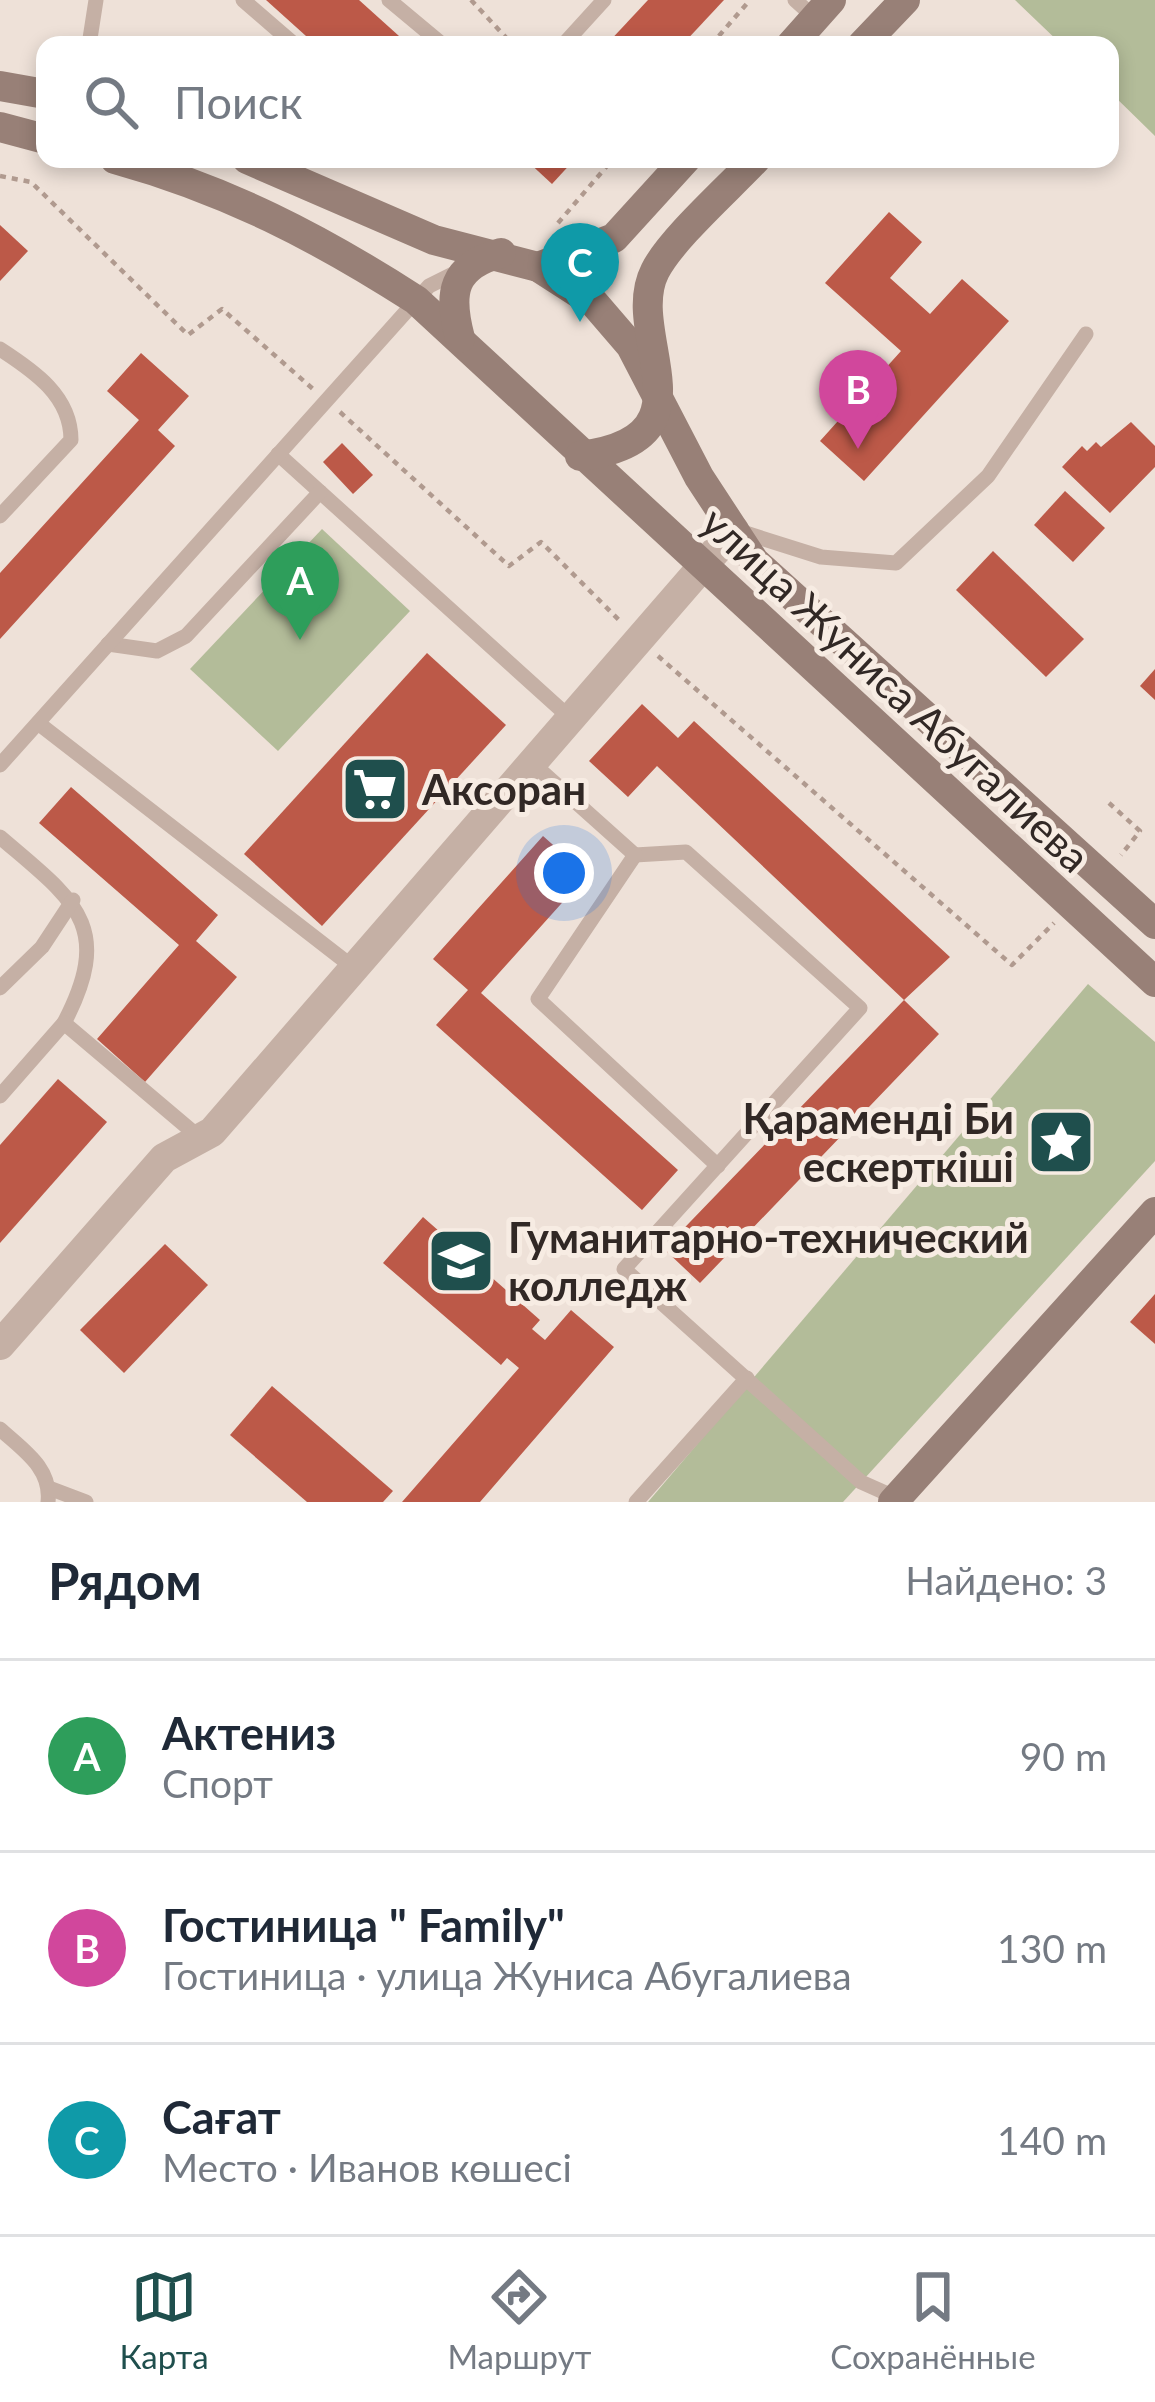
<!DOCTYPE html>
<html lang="ru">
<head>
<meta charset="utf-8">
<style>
	body { margin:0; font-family:Lato,sans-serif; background:#f2f2f3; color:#1f2937 }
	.you { position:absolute; left:564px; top:873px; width:42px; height:42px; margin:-30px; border:9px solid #fff; border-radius:50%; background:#1a73e8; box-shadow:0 0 0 18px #1a73e833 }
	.badge { display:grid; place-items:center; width:78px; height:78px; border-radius:50%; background:#1f4f4d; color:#fff; font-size:39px; font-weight:700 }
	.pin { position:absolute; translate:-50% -99px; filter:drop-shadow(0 3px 6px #0008) }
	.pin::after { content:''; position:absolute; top:63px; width:42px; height:36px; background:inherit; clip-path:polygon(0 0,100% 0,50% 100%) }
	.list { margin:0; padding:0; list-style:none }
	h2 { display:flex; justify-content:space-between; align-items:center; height:156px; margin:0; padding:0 48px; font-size:51px }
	h2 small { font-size:39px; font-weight:400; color:#747a83 }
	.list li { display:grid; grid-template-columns:78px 1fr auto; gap:36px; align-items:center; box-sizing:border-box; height:192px; padding:0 48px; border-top:3px solid #e0e1e3 }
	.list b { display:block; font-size:45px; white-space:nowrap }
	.list p { margin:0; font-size:39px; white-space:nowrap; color:#747a83 }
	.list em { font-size:39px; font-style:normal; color:#747a83 }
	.icon { flex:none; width:66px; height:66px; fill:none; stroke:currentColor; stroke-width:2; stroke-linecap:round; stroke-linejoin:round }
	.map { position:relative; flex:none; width:1155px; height:1502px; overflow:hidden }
	.search { position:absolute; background:#fff; box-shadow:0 6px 18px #0003; left:36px; right:36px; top:36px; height:132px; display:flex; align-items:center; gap:30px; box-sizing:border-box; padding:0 42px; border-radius:24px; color:#747a83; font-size:45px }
	.sheet { height:732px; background:#fff }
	nav { display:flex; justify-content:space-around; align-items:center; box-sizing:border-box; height:168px; border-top:3px solid #e0e1e3; background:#fff; font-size:33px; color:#747a83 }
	nav a { display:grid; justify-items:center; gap:6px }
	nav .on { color:#1f4f4d }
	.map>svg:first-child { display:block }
	.green { fill:#b3bc99 }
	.building { fill:#bc5948 }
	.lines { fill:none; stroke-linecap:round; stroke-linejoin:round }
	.path { stroke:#b09a8f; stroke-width:4.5; stroke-dasharray:6 6; stroke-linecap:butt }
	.lane { stroke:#c5b0a5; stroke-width:15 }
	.street { stroke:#c5b0a5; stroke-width:30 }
	.secondary { stroke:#988077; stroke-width:30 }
	.labels { text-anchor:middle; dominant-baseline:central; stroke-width:10; stroke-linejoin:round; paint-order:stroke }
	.street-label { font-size:42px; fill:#312825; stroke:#f7ece3 }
	.poi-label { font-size:42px; font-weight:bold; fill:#312825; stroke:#f7ece3; text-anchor:start }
</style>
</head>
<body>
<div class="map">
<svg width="1155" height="1502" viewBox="0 0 1155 1502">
	<rect width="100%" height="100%" fill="#eee1d8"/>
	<!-- green -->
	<g class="green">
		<path d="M 1015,0 L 1155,0 L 1155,136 L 1110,92 L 1110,45 L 1062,45 Z"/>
		<path d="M 322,529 L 410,611 L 278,751 L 190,669 Z"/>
		<path d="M 1088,984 L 1155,1042 L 1155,1161 L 843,1502 L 648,1502 Z"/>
	</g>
	<!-- building -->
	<g class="building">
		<path d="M 266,0 L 359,0 L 409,45 L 316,45 Z"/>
		<path d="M 648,0 L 724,0 L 682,45 L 606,45 Z"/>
		<path d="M 525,159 L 575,159 L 552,184 Z"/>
		<path d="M 889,212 L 922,242 L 890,278 L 930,314 L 962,279 L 1009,321 L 864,481 L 820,441 L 901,351 L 825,283 Z"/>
		<path d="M 0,225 L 28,251 L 0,281 Z"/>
		<path d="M 141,353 L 189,396 L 158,430 L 175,446 L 0,639 L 0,573 L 139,420 L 107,391 Z"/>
		<path d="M 1131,422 L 1155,446 L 1155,467 L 1110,513 L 1062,467 L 1082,446 L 1087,451 L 1096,442 L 1101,447 Z"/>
		<path d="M 342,443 L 373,475 L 353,494 L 323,462 Z"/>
		<path d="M 1065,491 L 1105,528 L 1073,562 L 1034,525 Z"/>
		<path d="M 993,551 L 1084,639 L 1046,677 L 956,590 Z"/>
		<path d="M 427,653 L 506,725 L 322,926 L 244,854 Z"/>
		<path d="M 1155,669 L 1155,700 L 1140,686 Z"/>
		<path d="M 642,704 L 678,738 L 694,721 L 950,957 L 904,1000 L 939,1034 L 700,1283 L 664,1249 L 904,1000 L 657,766 L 628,797 L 589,761 Z"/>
		<path d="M 71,787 L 218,915 L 196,941 L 237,977 L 145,1082 L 97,1039 L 179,945 L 39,823 Z"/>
		<path d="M 543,836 L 587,875 L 481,993 L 678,1170 L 642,1210 L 436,1025 L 468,990 L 433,959 Z"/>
		<path d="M 58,1079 L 107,1122 L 0,1243 L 0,1145 Z"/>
		<path d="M 423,1217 L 540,1320 L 532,1329 L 545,1340 L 571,1310 L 614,1347 L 480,1502 L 402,1502 L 519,1368 L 507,1358 L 501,1365 L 383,1263 Z"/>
		<path d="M 165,1244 L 208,1285 L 124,1373 L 80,1330 Z"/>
		<path d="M 1155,1294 L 1155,1344 L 1130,1322 Z"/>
		<path d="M 272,1386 L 393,1491 L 383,1502 L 307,1502 L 230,1435 Z"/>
	</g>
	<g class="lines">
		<!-- path -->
		<g class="path">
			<path d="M 471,0 L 513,45"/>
			<path d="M 711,45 L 750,0"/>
			<path d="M 343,159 L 357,165 L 361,159"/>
			<path d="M 0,176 L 31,182 L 188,335 L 222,309 L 313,389"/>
			<path d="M 558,223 L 613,159"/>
			<path d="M 340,412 L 509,566 L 541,542 L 619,620"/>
			<path d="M 658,656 L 1012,965 L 1054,923"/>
			<path d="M 1109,803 L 1140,831 L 1121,855"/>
		</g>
		<!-- lane -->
		<g class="lane">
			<path d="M 243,0 L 295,45"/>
			<path d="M 389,0 L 443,45"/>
			<path d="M 795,0 L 815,18"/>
			<path d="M 89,45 L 96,0"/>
			<path d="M 563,45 L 604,0"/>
			<path d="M 443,159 L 456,159"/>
			<path d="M 0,349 C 34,371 71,396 71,440 L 0,516"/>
			<path d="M 278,454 L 569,717"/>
			<path d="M 736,530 L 821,557 L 896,563 L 988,476 L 1086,334"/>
			<path d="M 108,644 L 157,651 L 186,636 L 320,492"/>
			<path d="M 38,723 L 354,968"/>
			<path d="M 531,762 L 635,855 L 686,852 L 860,1008 L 624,1269 L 861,1482 L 897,1498"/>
			<path d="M 0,765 L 429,286 L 463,269"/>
			<path d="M 0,837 C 72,899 116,924 64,1023"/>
			<path d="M 635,855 L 538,999 L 718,1166"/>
			<path d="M 0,988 L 42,947 L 73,900"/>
			<path d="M 0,1096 L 64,1023 L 200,1138"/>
			<path d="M 0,1429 C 23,1450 52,1468 48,1502"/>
			<path d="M 49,1488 L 86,1502"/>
			<path d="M 636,1502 L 747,1378"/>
		</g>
		<!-- street -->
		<path class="street" d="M 0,1345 L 164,1158 L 212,1132 L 734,530"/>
		<!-- secondary -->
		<g class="secondary">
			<path d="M 791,45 L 831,0"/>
			<path d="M 862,45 L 905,0"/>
			<path d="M 0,86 L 45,94"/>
			<path d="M 0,127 L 45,139"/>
			<path d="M 115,159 C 227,190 318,237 416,300 L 1155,982"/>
			<path d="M 247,159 L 434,240 L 538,267 L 594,303 L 631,346 L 699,477 L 754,561 L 1155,924"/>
			<path d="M 538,267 L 614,238 L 686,159"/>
			<path d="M 460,338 C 448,293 452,266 501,253"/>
			<path d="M 580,456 C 720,439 622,335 655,271 C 671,239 730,187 756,159"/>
			<path d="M 893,1502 L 1155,1212"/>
		</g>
	</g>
	<!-- icons -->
	<defs>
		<symbol id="supermarket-square" viewBox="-11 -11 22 22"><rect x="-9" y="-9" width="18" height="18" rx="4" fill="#1f4f4d" stroke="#f7ece3"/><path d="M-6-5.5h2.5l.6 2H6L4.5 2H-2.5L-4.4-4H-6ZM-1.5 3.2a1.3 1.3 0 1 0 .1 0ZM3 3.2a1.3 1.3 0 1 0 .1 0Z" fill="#fff"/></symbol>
		<symbol id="sight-square" viewBox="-11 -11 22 22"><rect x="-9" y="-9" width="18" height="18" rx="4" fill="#1f4f4d" stroke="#f7ece3"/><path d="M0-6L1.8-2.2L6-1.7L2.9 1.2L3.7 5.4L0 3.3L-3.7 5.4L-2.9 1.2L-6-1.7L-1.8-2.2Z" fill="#fff"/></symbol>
		<symbol id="university-square" viewBox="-11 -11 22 22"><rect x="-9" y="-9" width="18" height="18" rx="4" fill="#1f4f4d" stroke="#f7ece3"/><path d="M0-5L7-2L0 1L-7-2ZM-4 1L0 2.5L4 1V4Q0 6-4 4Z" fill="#fff"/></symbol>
	</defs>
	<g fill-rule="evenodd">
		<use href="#supermarket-square" x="337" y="751" width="76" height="76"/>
		<use href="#sight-square" x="1023" y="1104" width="76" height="76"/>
		<use href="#university-square" x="423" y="1223" width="76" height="76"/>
	</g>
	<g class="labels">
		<!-- street labels -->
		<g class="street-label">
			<text transform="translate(896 689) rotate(43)">улица Жуниса Абугалиева</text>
		</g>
		<!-- poi labels -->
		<g class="poi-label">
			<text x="422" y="789">Аксоран</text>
			<text x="1014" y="1118" text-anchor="end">Қараменді Би<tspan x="1014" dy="48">ескерткіші</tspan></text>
			<text x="508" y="1237">Гуманитарно-технический<tspan x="508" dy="48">колледж</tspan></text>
		</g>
	</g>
</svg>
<div class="you"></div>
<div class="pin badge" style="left:300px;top:640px;background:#2e9e5b">A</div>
<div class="pin badge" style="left:858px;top:449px;background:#d1479c">B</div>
<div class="pin badge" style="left:580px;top:322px;background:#0f9aa8">C</div>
<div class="search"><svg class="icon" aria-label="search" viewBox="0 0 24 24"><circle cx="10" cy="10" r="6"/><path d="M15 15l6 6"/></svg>Поиск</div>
</div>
<section class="sheet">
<h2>Рядом<small>Найдено: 3</small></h2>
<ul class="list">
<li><span class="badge" style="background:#2e9e5b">A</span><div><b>Актениз</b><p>Спорт</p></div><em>90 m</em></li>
<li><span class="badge" style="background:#d1479c">B</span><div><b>Гостиница &quot; Family&quot;</b><p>Гостиница · улица Жуниса Абугалиева</p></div><em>130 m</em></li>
<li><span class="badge" style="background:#0f9aa8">C</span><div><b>Сағат</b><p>Место · Иванов көшесі</p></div><em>140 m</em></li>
</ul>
</section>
<nav>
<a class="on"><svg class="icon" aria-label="map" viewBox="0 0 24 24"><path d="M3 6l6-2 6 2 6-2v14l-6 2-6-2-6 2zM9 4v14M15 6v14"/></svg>Карта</a>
<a><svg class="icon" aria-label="directions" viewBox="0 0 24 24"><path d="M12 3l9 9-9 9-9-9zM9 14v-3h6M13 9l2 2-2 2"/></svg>Маршрут</a>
<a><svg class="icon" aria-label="saved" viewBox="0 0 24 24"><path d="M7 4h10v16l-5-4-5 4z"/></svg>Сохранённые</a>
</nav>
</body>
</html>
